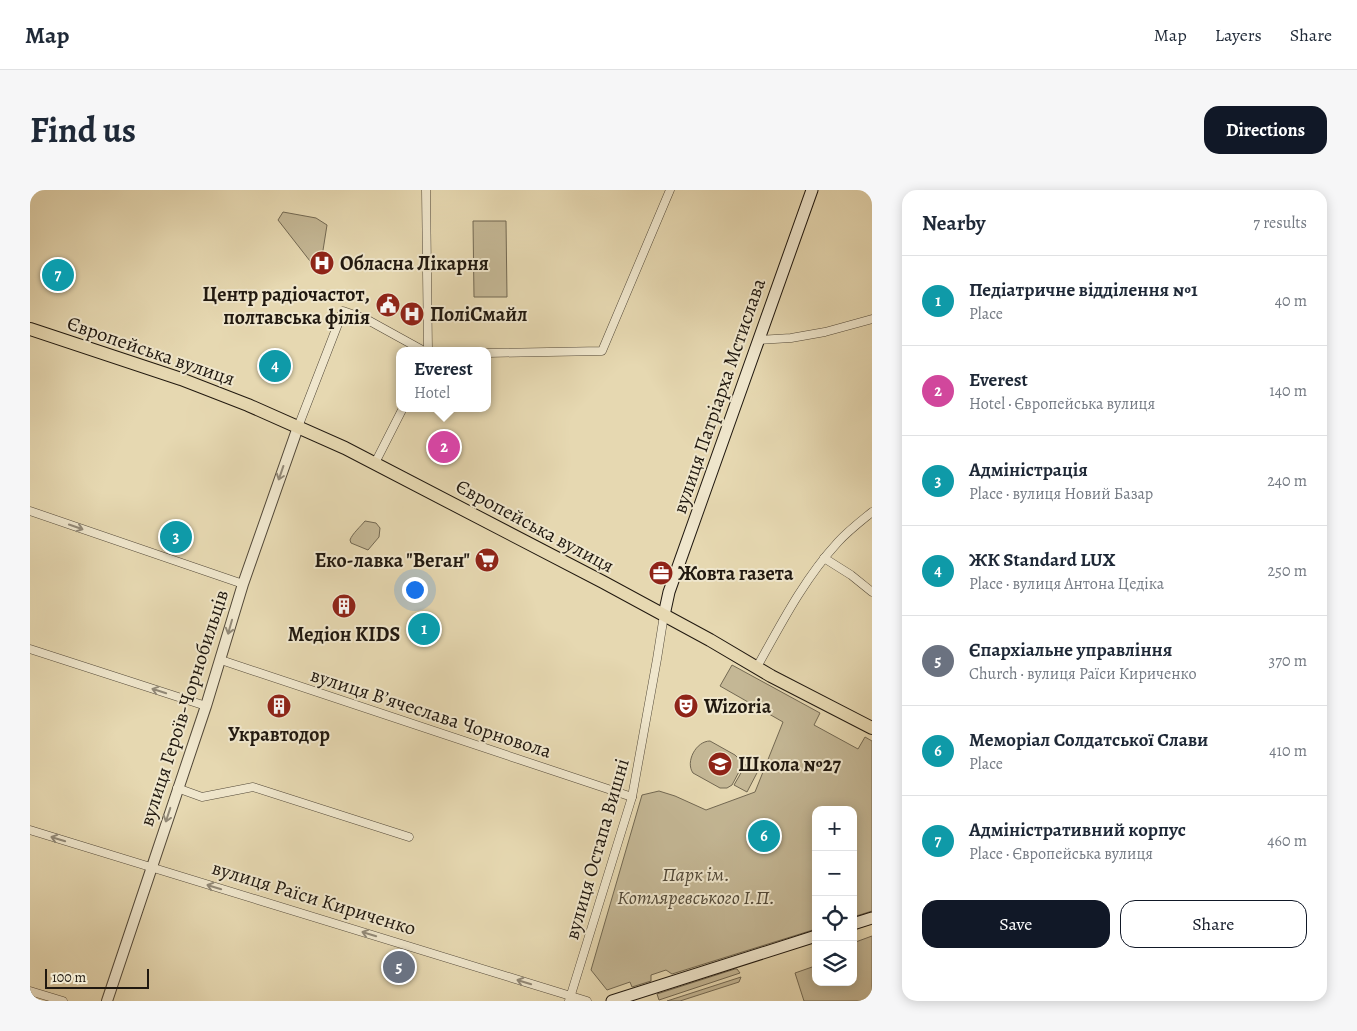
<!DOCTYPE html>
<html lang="en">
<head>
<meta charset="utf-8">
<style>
	body { margin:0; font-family:Alegreya,serif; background:#f6f6f7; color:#1f2937 }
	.controls { position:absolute; right:15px; bottom:15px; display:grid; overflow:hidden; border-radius:10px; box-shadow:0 2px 12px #0003 }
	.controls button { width:45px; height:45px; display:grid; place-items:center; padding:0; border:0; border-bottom:1px solid #e0e1e3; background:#fff; color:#1f2937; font:25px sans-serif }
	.scale { position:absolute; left:15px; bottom:12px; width:104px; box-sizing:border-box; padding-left:5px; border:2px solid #20180f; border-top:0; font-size:14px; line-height:18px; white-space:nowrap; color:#20180f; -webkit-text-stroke:4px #efe6cc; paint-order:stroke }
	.you { position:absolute; left:384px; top:399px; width:18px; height:18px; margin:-12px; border:4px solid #fff; border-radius:50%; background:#1a73e8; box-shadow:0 0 0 8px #1a73e833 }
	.badge { display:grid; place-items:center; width:32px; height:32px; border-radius:50%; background:#111827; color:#fff; font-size:16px; font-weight:700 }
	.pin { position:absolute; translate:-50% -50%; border:2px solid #fff; box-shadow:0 1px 5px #0006 }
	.popup { position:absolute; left:366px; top:157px; width:95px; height:65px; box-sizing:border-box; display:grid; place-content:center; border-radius:10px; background:#fff; filter:drop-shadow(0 1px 4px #0005); font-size:16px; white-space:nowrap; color:#747a83 }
	.popup b { font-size:19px; color:#1f2937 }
	.popup::after { content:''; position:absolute; left:50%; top:100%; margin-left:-10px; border:10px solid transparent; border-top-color:#fff }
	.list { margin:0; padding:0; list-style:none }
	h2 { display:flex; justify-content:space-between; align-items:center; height:65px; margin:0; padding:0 20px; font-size:21px }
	h2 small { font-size:16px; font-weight:400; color:#747a83 }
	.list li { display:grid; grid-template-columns:32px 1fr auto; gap:15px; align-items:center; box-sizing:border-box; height:90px; padding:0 20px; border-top:1px solid #e0e1e3 }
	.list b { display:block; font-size:19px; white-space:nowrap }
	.list p { margin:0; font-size:16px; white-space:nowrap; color:#747a83 }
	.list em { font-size:16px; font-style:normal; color:#747a83 }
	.actions { display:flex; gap:10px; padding:15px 20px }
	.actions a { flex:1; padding:11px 0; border:1px solid #111827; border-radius:15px; text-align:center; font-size:18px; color:#111827 }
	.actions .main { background:#111827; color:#fff }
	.icon { flex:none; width:28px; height:28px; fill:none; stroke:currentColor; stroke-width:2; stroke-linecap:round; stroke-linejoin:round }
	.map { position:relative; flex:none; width:842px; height:811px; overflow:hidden; border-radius:15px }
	header { display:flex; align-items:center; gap:30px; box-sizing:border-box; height:70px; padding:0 25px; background:#fff; border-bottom:1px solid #e0e1e3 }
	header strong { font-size:24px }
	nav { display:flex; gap:28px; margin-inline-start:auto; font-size:18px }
	.intro { display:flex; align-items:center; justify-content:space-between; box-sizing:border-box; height:120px; padding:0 30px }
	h1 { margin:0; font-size:35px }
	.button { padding:12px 22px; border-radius:15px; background:#111827; color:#fff; font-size:18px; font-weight:700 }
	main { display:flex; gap:30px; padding:0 30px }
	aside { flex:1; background:#fff; border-radius:15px; box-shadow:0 2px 12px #0003 }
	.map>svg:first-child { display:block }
	.green { fill:#c4b795; stroke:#726852 }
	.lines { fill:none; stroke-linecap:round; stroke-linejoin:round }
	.minor-casing { stroke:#524838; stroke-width:9 }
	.tertiary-casing { stroke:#524838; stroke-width:12 }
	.secondary-casing { stroke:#20180f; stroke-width:13 }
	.primary-casing { stroke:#20180f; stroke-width:14 }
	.minor { stroke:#efe6cc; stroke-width:8 }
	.tertiary { stroke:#efe6cc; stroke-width:10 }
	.secondary { stroke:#efe6cc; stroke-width:11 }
	.primary { stroke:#e6d8b1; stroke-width:12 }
	.oneway { stroke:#928977 }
	.labels { text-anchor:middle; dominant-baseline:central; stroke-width:4; stroke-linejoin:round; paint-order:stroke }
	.poi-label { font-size:20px; font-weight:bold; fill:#20180f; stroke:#efe6cc; text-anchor:start }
	.street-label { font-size:20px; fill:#20180f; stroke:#efe6cc }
	.park-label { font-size:20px; font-style:italic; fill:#514837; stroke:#efe6cc }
</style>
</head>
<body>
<header>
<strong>Map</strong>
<nav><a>Map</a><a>Layers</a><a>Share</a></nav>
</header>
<div class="intro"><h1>Find us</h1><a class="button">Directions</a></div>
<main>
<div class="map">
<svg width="842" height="811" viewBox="0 0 842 811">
	<rect width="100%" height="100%" fill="#e6d8b1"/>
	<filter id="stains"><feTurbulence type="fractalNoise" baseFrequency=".004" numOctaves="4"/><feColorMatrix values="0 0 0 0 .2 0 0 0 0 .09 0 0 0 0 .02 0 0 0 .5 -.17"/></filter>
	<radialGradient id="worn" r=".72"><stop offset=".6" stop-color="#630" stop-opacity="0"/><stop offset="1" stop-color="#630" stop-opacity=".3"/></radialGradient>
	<!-- green -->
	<g class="green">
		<path d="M 253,22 L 286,28 L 297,35 L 291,73 L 287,80 L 248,30 Z"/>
		<path d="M 443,31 L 476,31 L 477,107 L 444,107 Z"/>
		<path d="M 335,331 L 346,333 L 350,338 L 349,347 L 338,360 L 321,353 L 320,350 C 322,344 331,336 335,331 Z"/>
		<path d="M 702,475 L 790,523 L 784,535 L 828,559 L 835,547 L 842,551 L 842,721 L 823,727 L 823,620 L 786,620 L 786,739 L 642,784 L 636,780 L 621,785 L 621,791 L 602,797 L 600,792 L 577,800 L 561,780 L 612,605 L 629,601 L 645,606 L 676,620 L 725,602 L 753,532 L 690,496 Z"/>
		<path d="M 680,551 L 705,565 L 711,571 L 711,578 L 702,595 L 697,598 L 690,598 L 663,583 C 655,572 666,551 680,551 Z"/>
		<path d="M 716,574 L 728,581 L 717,602 L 704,595 Z"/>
		<path d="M 842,746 L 842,811 L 774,811 L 765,783 L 785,776 L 786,773 L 786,792 L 823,792 L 823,753 Z"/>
		<path d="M 705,779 L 707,779 L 710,783 L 629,810 L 627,804 Z"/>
		<path d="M 711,787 L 709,792 L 650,811 L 637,811 Z"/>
	</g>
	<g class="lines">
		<defs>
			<g id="minor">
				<path d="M 396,0 L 398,161"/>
				<path d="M 729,150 L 761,148 L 795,142 L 842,129"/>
				<path d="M 458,163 L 572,161 L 640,0"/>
				<path d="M 268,237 L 313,121 L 336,129 L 394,161"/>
				<path d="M 345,273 L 373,218"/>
				<path d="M 0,321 L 213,394"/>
				<path d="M 794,368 L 821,385 L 842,402"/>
				<path d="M 0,459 L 176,516"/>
				<path d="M 191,470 L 602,607"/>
				<path d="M 727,477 C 751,434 774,389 808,352 C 818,341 831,331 842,322"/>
				<path d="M 147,598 L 172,607 L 223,597 L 379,647"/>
				<path d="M 0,640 L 557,811"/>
				<path d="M 0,801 L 33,811"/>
				<path d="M 539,811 L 602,607 L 627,469 L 634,425"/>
			</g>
			<path id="tertiary" d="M 77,811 L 176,516 L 213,394 L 268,237"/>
			<g id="secondary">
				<path d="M 634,425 L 639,402 L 782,0"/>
				<path d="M 823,734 L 842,728"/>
				<path d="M 582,811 L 786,746"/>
			</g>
			<path id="primary" d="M 0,139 L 151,189 L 218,215 L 315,258 L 573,392 L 680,450 L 741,486 L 842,538"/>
		</defs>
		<!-- minor casing -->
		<use href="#minor" class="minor-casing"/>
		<!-- tertiary casing -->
		<use href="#tertiary" class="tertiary-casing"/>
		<!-- secondary casing -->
		<use href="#secondary" class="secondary-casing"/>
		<!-- primary casing -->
		<use href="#primary" class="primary-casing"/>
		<!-- minor -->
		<use href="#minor" class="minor"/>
		<!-- tertiary -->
		<use href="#tertiary" class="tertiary"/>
		<!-- secondary -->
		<use href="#secondary" class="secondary"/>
		<!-- primary -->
		<use href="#primary" class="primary"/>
	</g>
	<!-- one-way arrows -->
	<defs><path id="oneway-shaft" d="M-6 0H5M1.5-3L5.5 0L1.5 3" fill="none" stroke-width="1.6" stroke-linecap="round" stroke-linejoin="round" transform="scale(1.25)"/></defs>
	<g class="oneway">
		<use href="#oneway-shaft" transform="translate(251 283) rotate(109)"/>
		<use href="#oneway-shaft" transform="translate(46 337) rotate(19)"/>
		<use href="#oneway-shaft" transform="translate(200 437) rotate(106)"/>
		<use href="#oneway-shaft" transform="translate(129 501) rotate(-162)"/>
		<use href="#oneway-shaft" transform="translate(138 625) rotate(108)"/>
		<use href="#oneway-shaft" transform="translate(28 649) rotate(-163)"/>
		<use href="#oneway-shaft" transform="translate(184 697) rotate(-163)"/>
		<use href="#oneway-shaft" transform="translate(339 744) rotate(-163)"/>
		<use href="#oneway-shaft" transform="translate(494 792) rotate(-163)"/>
	</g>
	<!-- icons -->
	<defs>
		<symbol id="hospital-disc" viewBox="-11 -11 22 22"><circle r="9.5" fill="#8f2418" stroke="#efe6cc"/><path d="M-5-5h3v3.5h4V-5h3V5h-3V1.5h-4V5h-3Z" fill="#fff"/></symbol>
		<symbol id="civic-disc" viewBox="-11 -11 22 22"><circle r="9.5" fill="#8f2418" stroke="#efe6cc"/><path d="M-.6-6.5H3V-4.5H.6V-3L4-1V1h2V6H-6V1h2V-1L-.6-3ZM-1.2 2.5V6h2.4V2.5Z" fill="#fff"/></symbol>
		<symbol id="supermarket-disc" viewBox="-11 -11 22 22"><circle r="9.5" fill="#8f2418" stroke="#efe6cc"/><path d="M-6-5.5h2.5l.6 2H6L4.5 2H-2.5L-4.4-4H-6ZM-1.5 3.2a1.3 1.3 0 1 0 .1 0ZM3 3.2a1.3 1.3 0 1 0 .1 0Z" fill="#fff"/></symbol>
		<symbol id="office-disc" viewBox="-11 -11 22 22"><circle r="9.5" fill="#8f2418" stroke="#efe6cc"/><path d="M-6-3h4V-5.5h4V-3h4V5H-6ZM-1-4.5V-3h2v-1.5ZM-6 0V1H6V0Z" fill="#fff"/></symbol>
		<symbol id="building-disc" viewBox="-11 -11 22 22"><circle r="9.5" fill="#8f2418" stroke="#efe6cc"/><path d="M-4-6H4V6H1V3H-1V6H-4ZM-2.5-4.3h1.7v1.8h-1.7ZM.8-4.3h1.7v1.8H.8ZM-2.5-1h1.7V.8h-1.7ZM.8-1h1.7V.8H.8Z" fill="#fff"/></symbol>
		<symbol id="theatre-disc" viewBox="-11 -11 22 22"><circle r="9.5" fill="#8f2418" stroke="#efe6cc"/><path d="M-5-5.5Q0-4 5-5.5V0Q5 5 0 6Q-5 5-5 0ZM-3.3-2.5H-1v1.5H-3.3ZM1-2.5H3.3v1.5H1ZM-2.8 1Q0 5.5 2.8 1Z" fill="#fff"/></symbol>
		<symbol id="school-disc" viewBox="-11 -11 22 22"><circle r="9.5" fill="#8f2418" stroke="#efe6cc"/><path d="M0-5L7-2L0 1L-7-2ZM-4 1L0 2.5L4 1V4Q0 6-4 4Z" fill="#fff"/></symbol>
	</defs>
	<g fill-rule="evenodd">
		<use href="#hospital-disc" x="278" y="59" width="28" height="28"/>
		<use href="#civic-disc" x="344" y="101" width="28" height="28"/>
		<use href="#hospital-disc" x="368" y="110" width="28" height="28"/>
		<use href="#supermarket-disc" x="443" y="356" width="28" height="28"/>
		<use href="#office-disc" x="617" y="369" width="28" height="28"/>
		<use href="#building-disc" x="300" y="402" width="28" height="28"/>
		<use href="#building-disc" x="235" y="502" width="28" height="28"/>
		<use href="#theatre-disc" x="642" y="502" width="28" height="28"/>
		<use href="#school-disc" x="676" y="560" width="28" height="28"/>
	</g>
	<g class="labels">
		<!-- poi labels -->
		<g class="poi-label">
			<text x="310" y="73">Обласна Лікарня</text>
			<text x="340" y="104" text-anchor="end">Центр радіочастот,<tspan x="340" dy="23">полтавська філія</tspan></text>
			<text x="400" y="124">ПоліСмайл</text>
			<text x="440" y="370" text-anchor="end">Еко-лавка "Веган"</text>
			<text x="648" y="383">Жовта газета</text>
			<text x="314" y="444" text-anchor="middle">Медіон KIDS</text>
			<text x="674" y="516">Wizoria</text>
			<text x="249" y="544" text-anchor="middle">Укравтодор</text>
			<text x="708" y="574">Школа №27</text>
		</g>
		<!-- street labels -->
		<g class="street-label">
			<text transform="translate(121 161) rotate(19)">Європейська вулиця</text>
			<text transform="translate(689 206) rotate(-71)">вулиця Патріарха Мстислава</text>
			<text transform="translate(505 336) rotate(28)">Європейська вулиця</text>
			<text transform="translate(154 518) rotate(-72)">вулиця Героїв-Чорнобильців</text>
			<text transform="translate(401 523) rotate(18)">вулиця Вʼячеслава Чорновола</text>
			<text transform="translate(567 659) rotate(-74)">вулиця Остапа Вишні</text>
			<text transform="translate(284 708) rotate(17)">вулиця Раїси Кириченко</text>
		</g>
		<!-- park labels -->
		<g class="park-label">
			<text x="666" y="684">Парк ім.<tspan x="666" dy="23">Котляревського І.П.</tspan></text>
		</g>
	</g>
	<rect width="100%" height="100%" filter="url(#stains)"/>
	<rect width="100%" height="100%" fill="url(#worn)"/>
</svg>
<div class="controls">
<button>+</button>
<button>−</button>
<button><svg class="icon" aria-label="locate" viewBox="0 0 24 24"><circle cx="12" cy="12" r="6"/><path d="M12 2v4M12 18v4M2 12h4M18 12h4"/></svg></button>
<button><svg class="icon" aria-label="layers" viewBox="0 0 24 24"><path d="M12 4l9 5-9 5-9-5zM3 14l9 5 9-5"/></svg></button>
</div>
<div class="scale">100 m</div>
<div class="you"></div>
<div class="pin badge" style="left:394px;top:439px;background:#0f9aa8">1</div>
<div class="pin badge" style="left:414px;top:257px;background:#d1479c">2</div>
<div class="popup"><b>Everest</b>Hotel</div>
<div class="pin badge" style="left:146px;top:347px;background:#0f9aa8">3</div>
<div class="pin badge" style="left:245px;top:176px;background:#0f9aa8">4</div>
<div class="pin badge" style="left:369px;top:777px;background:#6b7280">5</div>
<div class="pin badge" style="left:734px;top:646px;background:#0f9aa8">6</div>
<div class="pin badge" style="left:28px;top:85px;background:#0f9aa8">7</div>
</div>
<aside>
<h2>Nearby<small>7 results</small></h2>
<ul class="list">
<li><span class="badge" style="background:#0f9aa8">1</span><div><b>Педіатричне відділення №1</b><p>Place</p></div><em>40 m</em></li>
<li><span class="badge" style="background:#d1479c">2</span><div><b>Everest</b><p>Hotel · Європейська вулиця</p></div><em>140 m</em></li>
<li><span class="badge" style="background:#0f9aa8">3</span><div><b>Адміністрація</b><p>Place · вулиця Новий Базар</p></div><em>240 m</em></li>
<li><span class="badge" style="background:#0f9aa8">4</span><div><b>ЖК Standard LUX</b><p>Place · вулиця Антона Цедіка</p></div><em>250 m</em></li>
<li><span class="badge" style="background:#6b7280">5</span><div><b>Єпархіальне управління</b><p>Church · вулиця Раїси Кириченко</p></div><em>370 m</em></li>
<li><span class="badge" style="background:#0f9aa8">6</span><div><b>Меморіал Солдатської Слави</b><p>Place</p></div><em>410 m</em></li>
<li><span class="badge" style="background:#0f9aa8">7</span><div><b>Адміністративний корпус</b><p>Place · Європейська вулиця</p></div><em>460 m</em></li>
</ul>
<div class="actions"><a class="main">Save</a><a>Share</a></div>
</aside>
</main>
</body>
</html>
